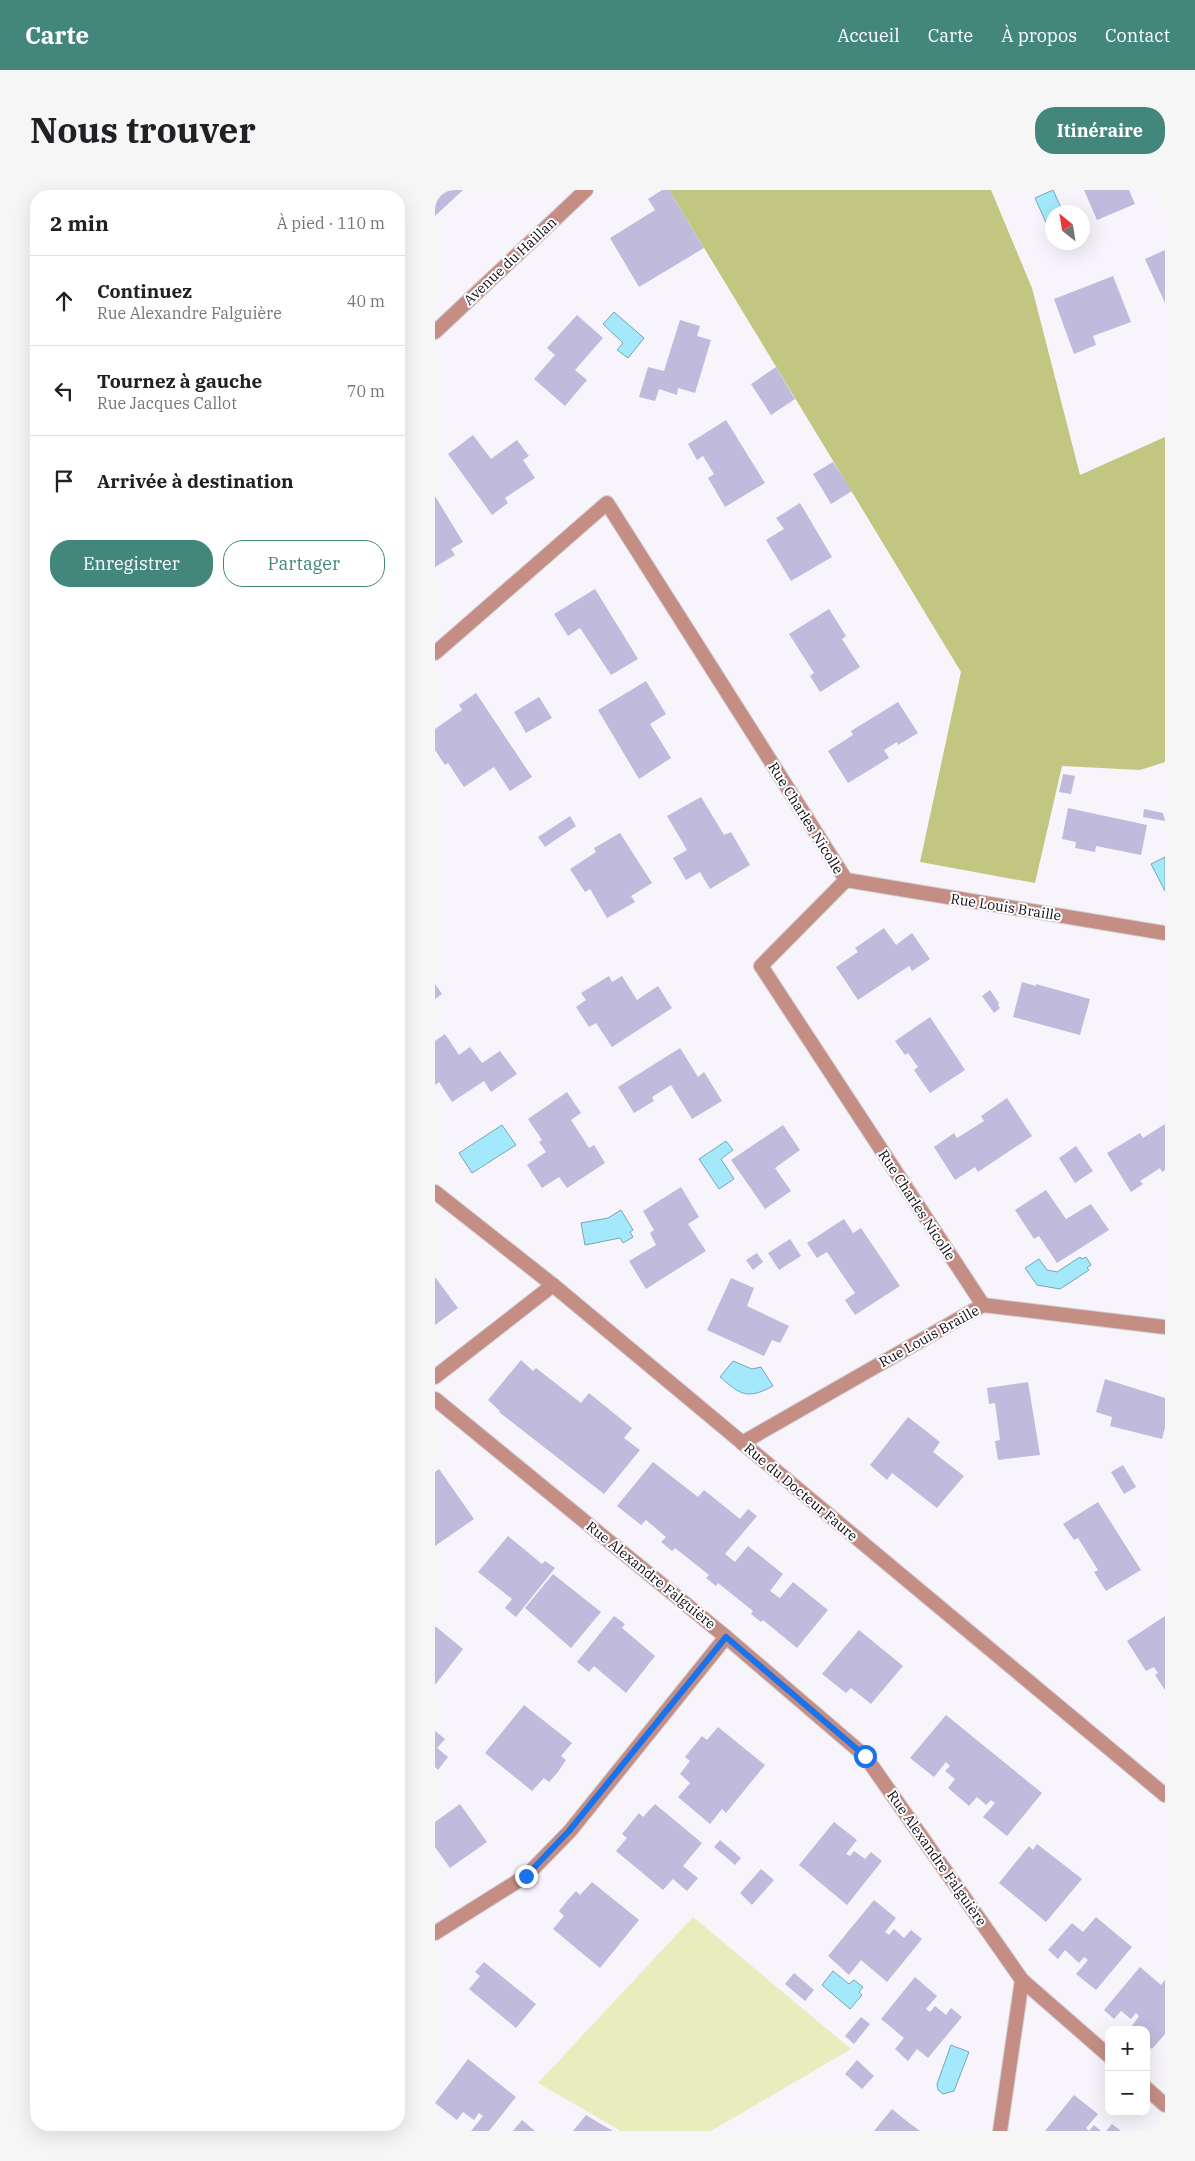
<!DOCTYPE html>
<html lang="fr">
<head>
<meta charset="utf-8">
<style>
	body { margin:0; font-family:"IBM Plex Serif",serif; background:#f6f6f6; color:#202124 }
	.controls { position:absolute; right:15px; bottom:15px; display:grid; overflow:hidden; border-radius:10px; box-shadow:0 5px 20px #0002 }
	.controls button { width:45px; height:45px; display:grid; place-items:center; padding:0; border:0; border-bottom:1px solid #e0e0e0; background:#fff; color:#202124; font:25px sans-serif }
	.compass { position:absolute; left:610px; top:15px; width:45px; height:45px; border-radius:50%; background:#fff; box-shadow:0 5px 20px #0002; rotate:330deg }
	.stop { position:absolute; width:15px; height:15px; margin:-11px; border:4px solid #1a73e8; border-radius:50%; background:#fff }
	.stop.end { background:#1a73e8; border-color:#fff; box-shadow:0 1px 5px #0008 }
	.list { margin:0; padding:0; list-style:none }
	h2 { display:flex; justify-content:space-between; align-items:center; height:65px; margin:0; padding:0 20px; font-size:21px }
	h2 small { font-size:16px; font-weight:400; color:#757577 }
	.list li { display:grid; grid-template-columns:32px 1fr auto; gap:15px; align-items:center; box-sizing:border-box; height:90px; padding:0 20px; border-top:1px solid #e0e0e0 }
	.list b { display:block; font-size:19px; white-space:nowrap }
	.list p { margin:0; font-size:16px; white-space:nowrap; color:#757577 }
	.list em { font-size:16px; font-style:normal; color:#757577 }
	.actions { display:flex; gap:10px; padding:15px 20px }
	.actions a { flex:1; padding:11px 0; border:1px solid #43877c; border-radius:20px; text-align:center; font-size:18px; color:#43877c }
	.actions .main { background:#43877c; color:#fff }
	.icon { flex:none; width:28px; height:28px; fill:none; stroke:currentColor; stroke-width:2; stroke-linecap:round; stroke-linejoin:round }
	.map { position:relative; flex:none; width:730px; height:1941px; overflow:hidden; border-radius:20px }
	header { display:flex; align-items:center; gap:30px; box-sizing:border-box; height:70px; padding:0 25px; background:#43877c; color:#fff }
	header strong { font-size:24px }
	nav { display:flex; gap:28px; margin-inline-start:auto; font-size:18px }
	.intro { display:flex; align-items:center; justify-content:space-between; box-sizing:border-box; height:120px; padding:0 30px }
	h1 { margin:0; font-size:35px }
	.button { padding:12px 22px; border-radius:20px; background:#43877c; color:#fff; font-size:18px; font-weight:700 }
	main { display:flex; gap:30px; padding:0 30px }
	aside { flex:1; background:#fff; border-radius:20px; box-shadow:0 5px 20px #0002 }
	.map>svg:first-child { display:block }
	.green { fill:#e9edbe }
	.forest { fill:#c1c680 }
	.water { fill:#a4e9fb; stroke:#77a6b6 }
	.building { fill:#c0bbdc }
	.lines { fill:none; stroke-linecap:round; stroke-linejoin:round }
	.minor-casing { stroke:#d2cfd6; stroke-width:16 }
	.tertiary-casing { stroke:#d2cfd6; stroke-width:16 }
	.minor { stroke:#c58e85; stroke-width:14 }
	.tertiary { stroke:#c58e85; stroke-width:14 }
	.route { stroke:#1a73e8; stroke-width:6 }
	.labels { text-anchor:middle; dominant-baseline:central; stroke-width:4; stroke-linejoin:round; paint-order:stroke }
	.street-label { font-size:14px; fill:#0e0a14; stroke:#fff }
</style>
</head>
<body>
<header>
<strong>Carte</strong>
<nav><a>Accueil</a><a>Carte</a><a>À propos</a><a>Contact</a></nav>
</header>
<div class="intro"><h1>Nous trouver</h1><a class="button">Itinéraire</a></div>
<main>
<aside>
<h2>2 min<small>À pied · 110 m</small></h2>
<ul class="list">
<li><svg class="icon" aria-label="ahead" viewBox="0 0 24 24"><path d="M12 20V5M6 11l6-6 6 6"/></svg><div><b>Continuez</b><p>Rue Alexandre Falguière</p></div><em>40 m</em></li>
<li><svg class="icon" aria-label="left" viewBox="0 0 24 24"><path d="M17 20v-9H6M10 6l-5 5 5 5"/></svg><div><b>Tournez à gauche</b><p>Rue Jacques Callot</p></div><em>70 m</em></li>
<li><svg class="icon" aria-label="arrive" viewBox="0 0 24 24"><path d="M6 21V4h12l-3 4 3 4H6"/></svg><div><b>Arrivée à destination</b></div></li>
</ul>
<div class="actions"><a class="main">Enregistrer</a><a>Partager</a></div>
</aside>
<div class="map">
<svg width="730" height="1941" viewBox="0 0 730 1941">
	<rect width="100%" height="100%" fill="#f7f4fb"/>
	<!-- green -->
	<path class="green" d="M 258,1727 L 416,1859 L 276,1941 L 186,1941 L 103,1893 Z"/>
	<!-- forest -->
	<path class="forest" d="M 234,0 L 556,0 L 597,98 L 645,285 L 730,247 L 730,572 L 705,580 L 627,576 L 600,693 L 485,672 L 526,482 Z"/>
	<!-- water -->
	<g class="water">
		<path d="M 618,0 L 628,22 L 618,22 L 617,46 L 600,8 Z"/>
		<path d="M 179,122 L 209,148 L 193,168 L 182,160 L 188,153 L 168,134 Z"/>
		<path d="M 730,667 L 730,701 L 716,674 Z"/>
		<path d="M 67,935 L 81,955 L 37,983 L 24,963 Z"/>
		<path d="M 291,951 L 298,960 L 286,969 L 299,989 L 284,999 L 264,969 Z"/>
		<path d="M 186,1020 L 198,1040 L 195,1042 L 198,1047 L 188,1053 L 185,1048 L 150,1055 L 146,1033 L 173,1028 Z"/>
		<path d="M 645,1067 L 647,1069 L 651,1067 L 656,1075 L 652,1078 L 654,1080 L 625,1099 L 602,1095 L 590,1078 L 604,1069 L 612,1080 L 622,1082 Z"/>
		<path d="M 298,1171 L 317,1179 L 326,1177 L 338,1196 C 312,1210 306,1205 285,1187 Z"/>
		<path d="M 398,1781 L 414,1794 L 419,1790 L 428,1797 L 424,1802 L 427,1805 L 415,1819 L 387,1795 Z"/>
		<path d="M 516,1855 L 534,1862 L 519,1901 L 508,1904 L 503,1900 L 502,1894 Z"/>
	</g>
	<!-- building -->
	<g class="building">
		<path d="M 0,0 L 28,0 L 0,26 Z"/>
		<path d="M 227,0 L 234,0 L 269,58 L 204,97 L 175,48 L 220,20 L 213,9 Z"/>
		<path d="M 649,0 L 694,0 L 700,14 L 662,30 Z"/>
		<path d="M 730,60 L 730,113 L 710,69 Z"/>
		<path d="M 678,86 L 696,132 L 658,146 L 661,155 L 639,164 L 619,109 Z"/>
		<path d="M 142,125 L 168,148 L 140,180 L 152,190 L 130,216 L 99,189 L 120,165 L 112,158 Z"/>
		<path d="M 245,130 L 265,136 L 262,146 L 276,150 L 260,203 L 243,198 L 242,205 L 224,199 L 220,211 L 204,207 L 213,177 L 229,181 Z"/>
		<path d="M 341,177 L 360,209 L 336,225 L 316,194 Z"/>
		<path d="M 291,230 L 330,293 L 290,317 L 273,288 L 279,284 L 268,266 L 262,270 L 253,254 Z"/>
		<path d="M 38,245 L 56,269 L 82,250 L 94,266 L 88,270 L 100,288 L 70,308 L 73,313 L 57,325 L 13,264 Z"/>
		<path d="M 398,272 L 417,301 L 396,314 L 378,284 Z"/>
		<path d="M 0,306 L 28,352 L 16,359 L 20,365 L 0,377 Z"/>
		<path d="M 365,313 L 397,367 L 356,391 L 331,350 L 349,339 L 341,328 Z"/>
		<path d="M 160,399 L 203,469 L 176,485 L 145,438 L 133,446 L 119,424 Z"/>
		<path d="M 394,419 L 411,446 L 407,449 L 425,477 L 385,502 L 375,486 L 379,483 L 354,444 Z"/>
		<path d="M 211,491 L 231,524 L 215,534 L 236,568 L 204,589 L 163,520 Z"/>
		<path d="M 41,503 L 97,587 L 75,601 L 59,577 L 29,597 L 13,573 L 10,575 L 0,560 L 0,539 L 27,520 L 24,515 Z"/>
		<path d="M 104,507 L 117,528 L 91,543 L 79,522 Z"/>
		<path d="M 463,512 L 483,543 L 463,555 L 462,552 L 449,560 L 454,568 L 413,593 L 393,561 L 418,545 L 416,541 Z"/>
		<path d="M 628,584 L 640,586 L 636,604 L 624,602 Z"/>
		<path d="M 266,607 L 289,645 L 296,642 L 315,675 L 275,699 L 265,682 L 251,690 L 238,668 L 252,660 L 232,626 Z"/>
		<path d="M 633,618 L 712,635 L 706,665 L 661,656 L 660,662 L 640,658 L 641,652 L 627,649 Z"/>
		<path d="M 709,619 L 728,623 L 730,631 L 708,627 Z"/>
		<path d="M 135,626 L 141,636 L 110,657 L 103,647 Z"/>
		<path d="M 185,643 L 217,693 L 196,706 L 200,712 L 172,728 L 155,699 L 150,702 L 135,679 L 161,662 L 159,658 Z"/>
		<path d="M 449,738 L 461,755 L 477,743 L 495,769 L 477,781 L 474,776 L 423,810 L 401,777 L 423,762 L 420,758 Z"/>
		<path d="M 174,786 L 177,792 L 187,786 L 202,810 L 223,796 L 237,818 L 177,857 L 161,833 L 154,837 L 141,817 L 151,810 L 146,803 Z"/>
		<path d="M 587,792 L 601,796 L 601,794 L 655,809 L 645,845 L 578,827 Z"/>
		<path d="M 0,794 L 7,804 L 0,809 Z"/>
		<path d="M 555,800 L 564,813 L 563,815 L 565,818 L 559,823 L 547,806 Z"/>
		<path d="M 495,827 L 530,880 L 495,903 L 479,880 L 483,877 L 473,863 L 470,865 L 460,851 Z"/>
		<path d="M 10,844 L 24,865 L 35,857 L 47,873 L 65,861 L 82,884 L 56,902 L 49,891 L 17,912 L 4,892 L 0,895 L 0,851 Z"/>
		<path d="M 245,858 L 263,887 L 269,882 L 287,911 L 257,929 L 236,895 L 217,907 L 219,911 L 199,923 L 183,897 Z"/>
		<path d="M 132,902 L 146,923 L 136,930 L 154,958 L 159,955 L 170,973 L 132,998 L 124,987 L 107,998 L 92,975 L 111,962 L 104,952 L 107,950 L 93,929 Z"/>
		<path d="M 572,908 L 597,946 L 543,982 L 540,977 L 520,990 L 499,957 L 519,943 L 522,948 L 549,931 L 546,926 Z"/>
		<path d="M 730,934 L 730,980 L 727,982 L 725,978 L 705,991 L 708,994 L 696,1002 L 672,963 L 705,943 L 708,948 Z"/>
		<path d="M 348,935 L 365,960 L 340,978 L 356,1001 L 330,1019 L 296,970 Z"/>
		<path d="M 641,956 L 658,981 L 640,993 L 624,968 Z"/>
		<path d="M 246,997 L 264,1027 L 253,1034 L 271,1061 L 211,1099 L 194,1071 L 221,1055 L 215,1043 L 219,1040 L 208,1021 Z"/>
		<path d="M 611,1000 L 631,1029 L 656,1014 L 674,1040 L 622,1073 L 604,1046 L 599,1049 L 580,1020 Z"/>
		<path d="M 409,1029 L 418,1043 L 426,1038 L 465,1096 L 420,1125 L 410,1110 L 420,1103 L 392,1062 L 382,1068 L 372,1053 Z"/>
		<path d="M 355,1049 L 366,1066 L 344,1080 L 333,1063 Z"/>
		<path d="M 322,1063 L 328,1072 L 318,1080 L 311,1070 Z"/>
		<path d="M 0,1087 L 23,1118 L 0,1135 Z"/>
		<path d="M 296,1088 L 319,1098 L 312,1116 L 354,1136 L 345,1153 L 337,1150 L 329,1166 L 272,1140 Z"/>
		<path d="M 86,1170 L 98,1181 L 101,1178 L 146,1213 L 154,1203 L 197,1238 L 189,1248 L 205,1260 L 169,1304 L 64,1222 L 65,1221 L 53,1210 Z"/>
		<path d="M 670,1189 L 730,1208 L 730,1238 L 727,1249 L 675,1236 L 677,1227 L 661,1222 Z"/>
		<path d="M 593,1192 L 605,1265 L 563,1270 L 560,1251 L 565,1250 L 560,1213 L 554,1214 L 552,1198 Z"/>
		<path d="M 473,1227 L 505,1252 L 498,1262 L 529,1286 L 502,1318 L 457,1283 L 452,1290 L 435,1275 Z"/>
		<path d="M 218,1272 L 263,1307 L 269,1300 L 305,1329 L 313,1319 L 322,1326 L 290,1364 L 300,1372 L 313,1356 L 348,1384 L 335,1401 L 345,1408 L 358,1392 L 393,1420 L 362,1458 L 328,1430 L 326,1432 L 316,1424 L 318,1421 L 283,1393 L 281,1396 L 271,1388 L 274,1385 L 240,1358 L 237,1361 L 226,1352 L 231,1347 L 211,1330 L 206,1335 L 182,1316 Z"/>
		<path d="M 688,1275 L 701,1297 L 689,1304 L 676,1282 Z"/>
		<path d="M 4,1279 L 39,1329 L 0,1356 L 0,1282 Z"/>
		<path d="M 663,1312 L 706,1380 L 671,1401 L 659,1382 L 663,1380 L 643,1348 L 639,1350 L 628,1334 Z"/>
		<path d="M 73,1346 L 107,1374 L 110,1371 L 120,1378 L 81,1427 L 70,1418 L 77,1409 L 43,1382 Z"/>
		<path d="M 118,1384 L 166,1422 L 136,1458 L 90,1418 Z"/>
		<path d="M 179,1426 L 190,1434 L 187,1438 L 220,1466 L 191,1503 L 159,1476 L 154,1482 L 142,1472 Z"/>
		<path d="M 730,1426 L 730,1500 L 720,1485 L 723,1483 L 719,1477 L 711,1481 L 692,1451 Z"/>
		<path d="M 0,1436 L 28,1459 L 0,1495 Z"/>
		<path d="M 424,1440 L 468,1476 L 436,1514 L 416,1498 L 411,1503 L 387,1484 Z"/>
		<path d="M 89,1515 L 137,1553 L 126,1566 L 131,1570 L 123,1582 L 114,1592 L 109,1588 L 97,1601 L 50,1563 Z"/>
		<path d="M 511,1525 L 607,1603 L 572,1646 L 548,1627 L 560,1613 L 556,1610 L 551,1615 L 542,1607 L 534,1616 L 513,1598 L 520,1589 L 510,1581 L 515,1576 L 511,1572 L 499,1587 L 475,1568 Z"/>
		<path d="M 283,1537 L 330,1575 L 291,1623 L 287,1619 L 275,1634 L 243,1607 L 255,1593 L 245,1584 L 255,1571 L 250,1567 L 267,1546 L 272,1550 Z"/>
		<path d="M 0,1541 L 10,1549 L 2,1558 L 13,1567 L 3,1580 L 0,1577 Z"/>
		<path d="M 25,1614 L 52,1652 L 15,1678 L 0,1657 L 0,1632 Z"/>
		<path d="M 220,1614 L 267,1653 L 248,1676 L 263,1688 L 252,1701 L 238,1689 L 228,1700 L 181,1661 L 192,1648 L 187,1644 L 204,1623 L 208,1627 Z"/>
		<path d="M 399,1632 L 422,1650 L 411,1664 L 415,1666 L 419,1661 L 430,1669 L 436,1662 L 447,1671 L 412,1715 L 364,1675 Z"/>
		<path d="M 285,1650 L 306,1668 L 300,1675 L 279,1657 Z"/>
		<path d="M 602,1654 L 647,1689 L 611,1732 L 564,1693 L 594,1656 L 598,1660 Z"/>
		<path d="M 326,1679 L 339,1690 L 317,1715 L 305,1703 Z"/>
		<path d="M 157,1692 L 204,1730 L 165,1778 L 118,1739 L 129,1726 L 124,1721 L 132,1711 L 141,1701 L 145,1705 Z"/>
		<path d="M 439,1710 L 461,1728 L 450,1742 L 454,1745 L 459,1739 L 469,1748 L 476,1740 L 487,1749 L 452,1792 L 426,1770 L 414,1785 L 393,1766 Z"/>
		<path d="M 661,1727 L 697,1757 L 661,1800 L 641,1784 L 653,1770 L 649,1767 L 644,1773 L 630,1760 L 623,1769 L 613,1760 L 637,1733 L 648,1742 Z"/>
		<path d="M 49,1772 L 101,1814 L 81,1838 L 34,1799 L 45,1786 L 40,1782 Z"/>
		<path d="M 705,1777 L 726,1795 L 730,1790 L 730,1844 L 717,1859 L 711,1854 L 711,1840 L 694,1840 L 704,1826 L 701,1823 L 696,1829 L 686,1821 L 679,1829 L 669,1820 Z"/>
		<path d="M 359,1783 L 379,1800 L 370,1811 L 350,1794 Z"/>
		<path d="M 480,1787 L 502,1806 L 491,1819 L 495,1822 L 500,1816 L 511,1825 L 516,1818 L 527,1827 L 493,1868 L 482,1859 L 473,1871 L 460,1859 L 469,1848 L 446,1829 Z"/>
		<path d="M 426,1827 L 435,1834 L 419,1854 L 410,1846 Z"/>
		<path d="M 33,1869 L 81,1907 L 54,1941 L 36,1941 L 48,1926 L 44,1923 L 39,1930 L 28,1922 L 22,1930 L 0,1913 Z"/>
		<path d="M 422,1870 L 439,1886 L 427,1899 L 410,1884 Z"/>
		<path d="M 639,1905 L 663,1924 L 651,1938 L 654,1941 L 610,1941 Z"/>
		<path d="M 457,1919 L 469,1929 L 485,1941 L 439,1941 Z"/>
		<path d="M 151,1925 L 164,1933 L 178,1941 L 138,1941 Z"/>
		<path d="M 87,1930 L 100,1941 L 78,1941 Z"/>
		<path d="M 677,1934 L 686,1941 L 671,1941 Z"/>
		<path d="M 659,1935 L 666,1941 L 654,1941 Z"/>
	</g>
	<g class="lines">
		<defs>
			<g id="minor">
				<path d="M 0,463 L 172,313 L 411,690 L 326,776 L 548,1115"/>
				<path d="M 411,690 L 730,743"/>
				<path d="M 0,1002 L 118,1095 L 730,1605"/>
				<path d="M 0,1187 L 118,1095"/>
				<path d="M 0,1209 L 291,1447 L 430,1566 L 587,1790 L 674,1866"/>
				<path d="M 307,1253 L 548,1115 L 730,1137"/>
				<path d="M 0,1743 L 91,1686 L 135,1641 L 291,1447"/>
				<path d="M 711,1898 L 730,1915"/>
				<path d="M 565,1941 L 587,1790"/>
			</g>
			<path id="tertiary" d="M 0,142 L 151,0"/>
		</defs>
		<!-- minor casing -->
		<use href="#minor" class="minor-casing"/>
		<!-- tertiary casing -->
		<use href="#tertiary" class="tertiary-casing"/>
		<!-- minor -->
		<use href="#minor" class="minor"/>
		<!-- tertiary -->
		<use href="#tertiary" class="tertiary"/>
	</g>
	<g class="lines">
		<!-- route -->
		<path class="route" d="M 91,1686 L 134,1641 L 291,1447 L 430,1566"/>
	</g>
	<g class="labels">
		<!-- street labels -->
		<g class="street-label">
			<text transform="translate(75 71) rotate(-43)">Avenue du Haillan</text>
			<text transform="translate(371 628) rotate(58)">Rue Charles Nicolle</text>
			<text transform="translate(571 717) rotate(9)">Rue Louis Braille</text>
			<text transform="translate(482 1015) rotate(57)">Rue Charles Nicolle</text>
			<text transform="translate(494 1146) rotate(-29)">Rue Louis Braille</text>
			<text transform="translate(366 1302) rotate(40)">Rue du Docteur Faure</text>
			<text transform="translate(216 1385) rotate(39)">Rue Alexandre Falguière</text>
			<text transform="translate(502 1668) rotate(55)">Rue Alexandre Falguière</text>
		</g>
	</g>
</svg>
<div class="controls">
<button>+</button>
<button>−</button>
</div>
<svg class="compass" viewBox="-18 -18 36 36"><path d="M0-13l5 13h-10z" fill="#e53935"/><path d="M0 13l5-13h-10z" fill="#757577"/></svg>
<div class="stop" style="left:430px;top:1566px"></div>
<div class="stop end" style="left:91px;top:1686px"></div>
</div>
</main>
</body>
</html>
